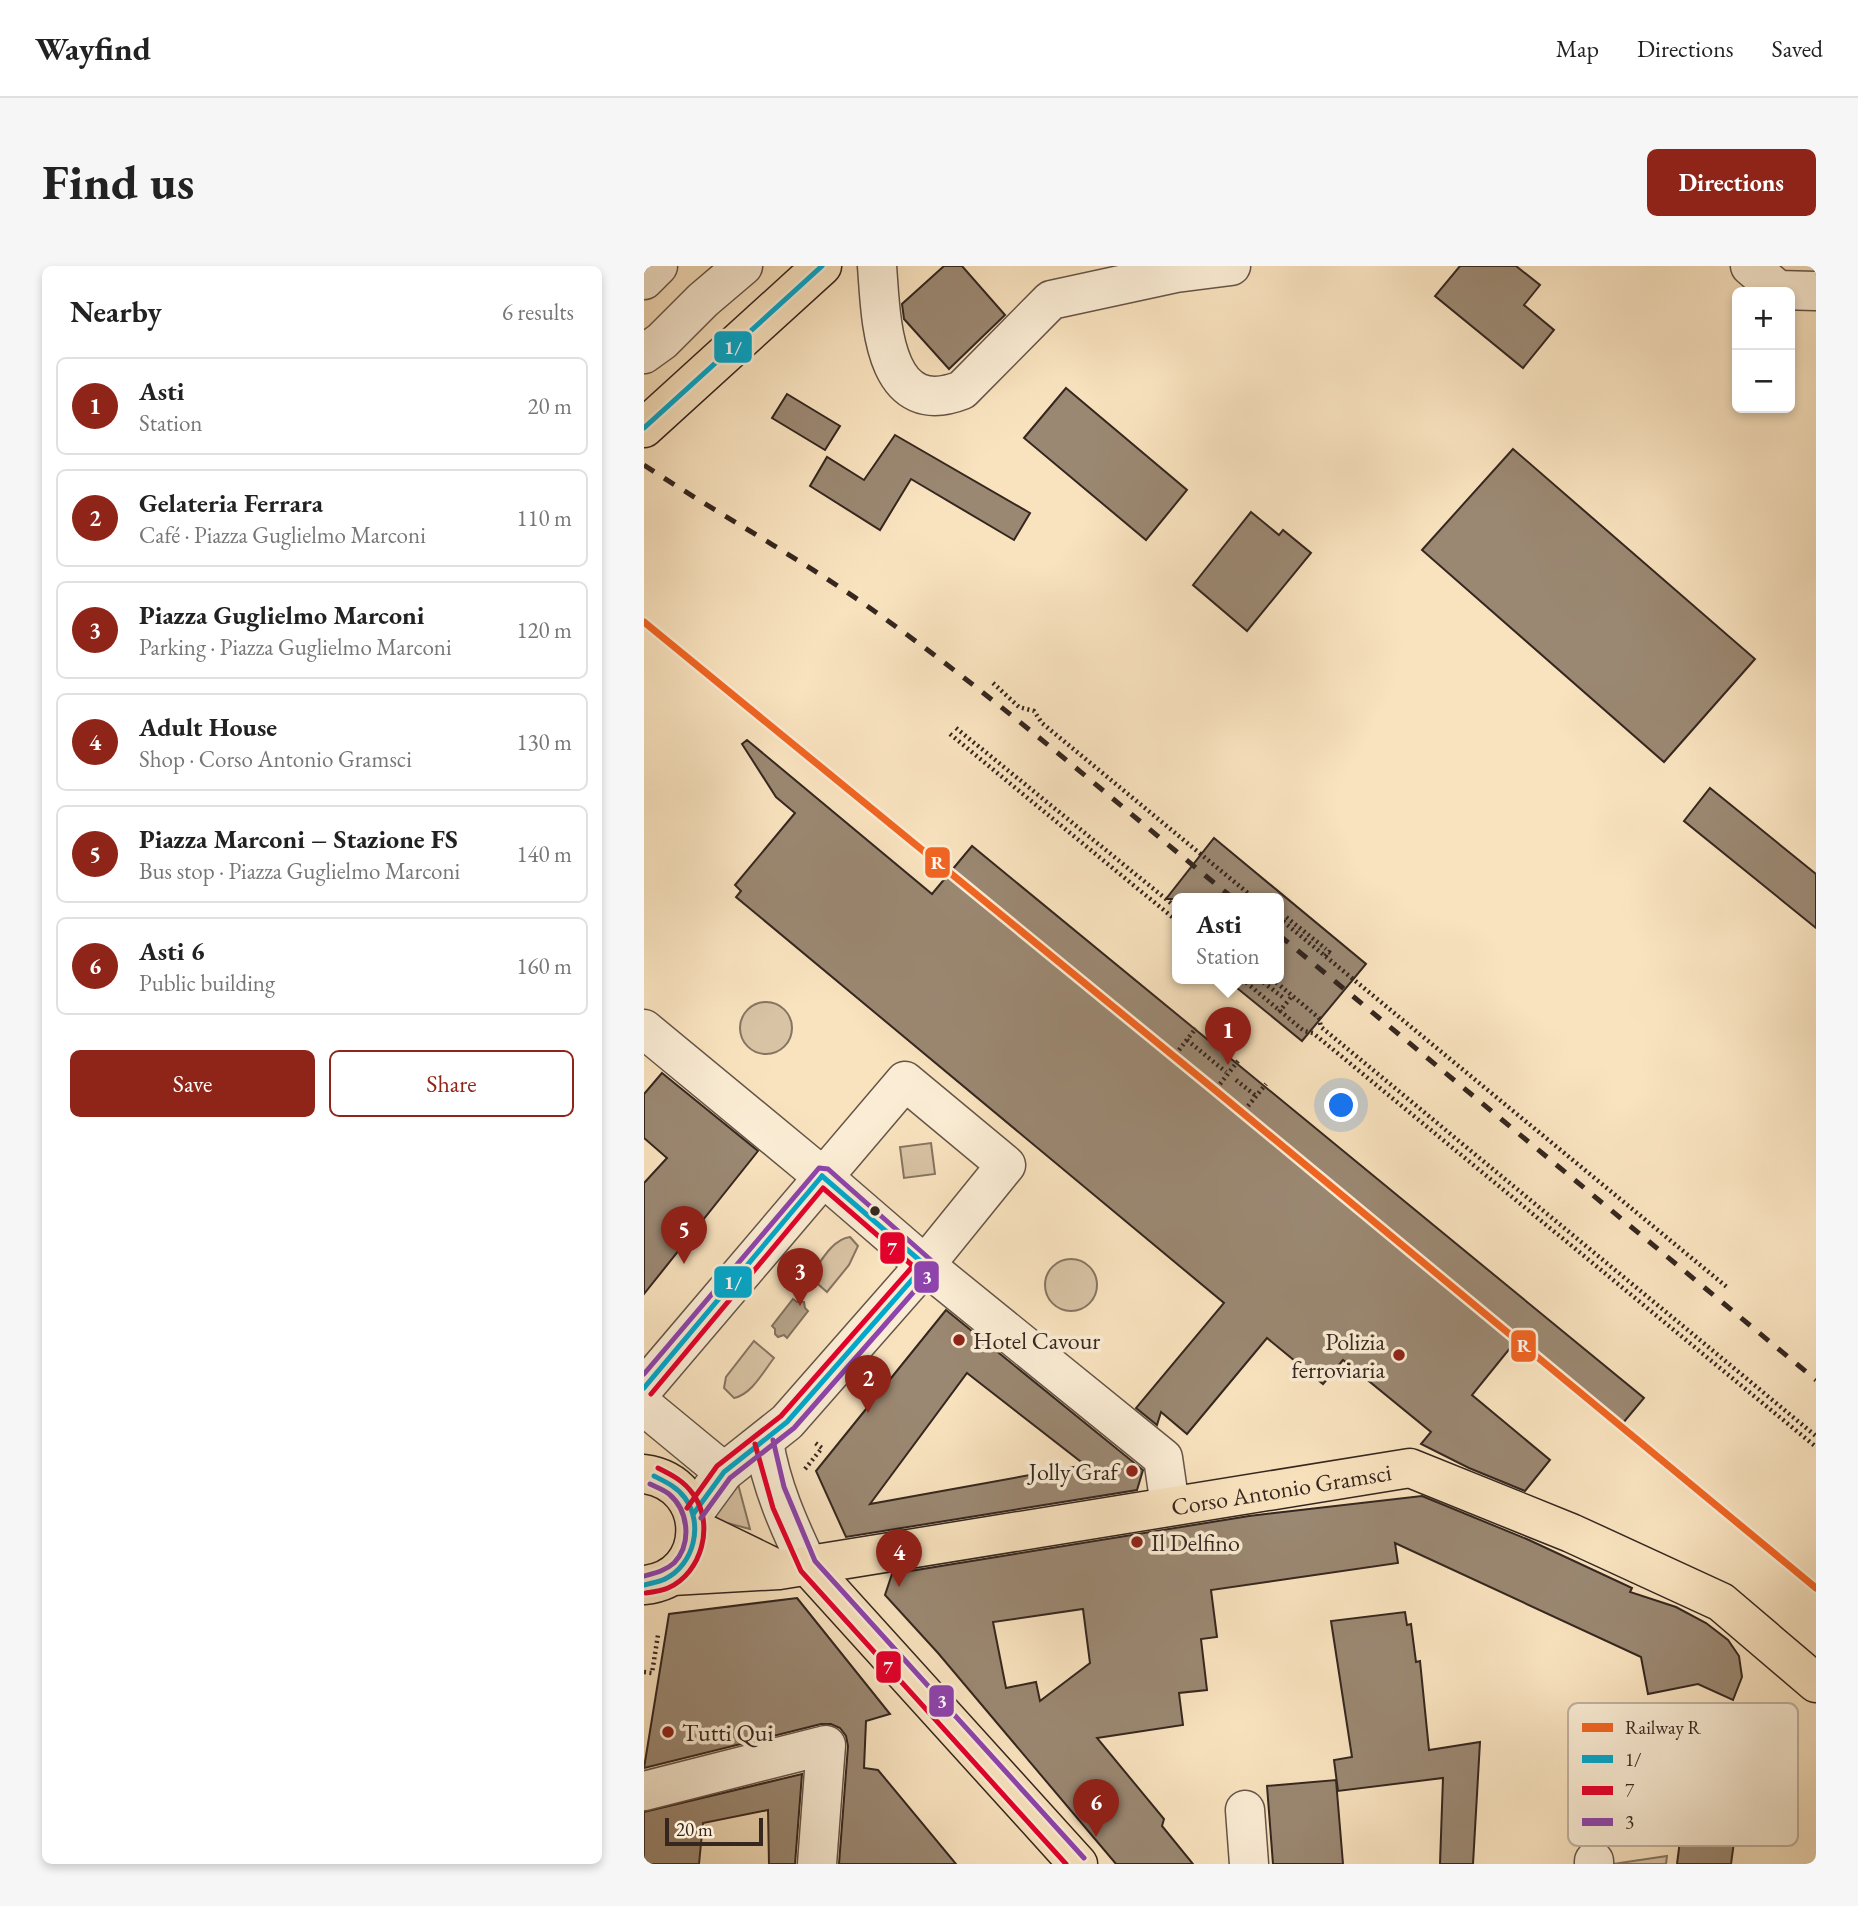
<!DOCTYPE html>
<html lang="en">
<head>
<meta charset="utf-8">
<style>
	body { margin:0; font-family:"EB Garamond",serif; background:#f6f6f6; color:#222 }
	.controls { position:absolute; right:21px; top:21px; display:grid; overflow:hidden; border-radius:10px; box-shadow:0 4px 10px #0003 }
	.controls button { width:63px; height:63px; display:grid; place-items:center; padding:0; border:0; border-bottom:2px solid #e0e0e0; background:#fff; color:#222; font:35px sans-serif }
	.scale { position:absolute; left:21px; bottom:18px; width:98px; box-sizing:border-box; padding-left:7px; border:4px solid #35261f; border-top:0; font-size:19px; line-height:24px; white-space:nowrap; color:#35261f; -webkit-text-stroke:5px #fbedd5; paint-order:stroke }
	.you { position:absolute; left:698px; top:840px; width:24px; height:24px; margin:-18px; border:5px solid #fff; border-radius:50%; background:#1a73e8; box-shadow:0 0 0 10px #1a73e833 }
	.badge { display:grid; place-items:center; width:46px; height:46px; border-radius:50%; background:#8f2418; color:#fff; font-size:23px; font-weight:700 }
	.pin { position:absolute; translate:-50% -58px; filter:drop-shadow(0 2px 4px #0008) }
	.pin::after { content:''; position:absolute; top:37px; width:24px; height:21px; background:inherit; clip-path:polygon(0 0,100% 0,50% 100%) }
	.popup { position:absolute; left:528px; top:627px; width:112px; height:91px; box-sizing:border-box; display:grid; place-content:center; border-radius:10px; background:#fff; filter:drop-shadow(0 2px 5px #0005); font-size:23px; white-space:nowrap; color:#767676 }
	.popup b { font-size:26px; color:#222 }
	.popup::after { content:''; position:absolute; left:50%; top:100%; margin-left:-14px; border:14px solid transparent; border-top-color:#fff }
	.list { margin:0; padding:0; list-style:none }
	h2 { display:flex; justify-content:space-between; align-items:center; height:91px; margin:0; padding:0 28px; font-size:30px }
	h2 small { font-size:23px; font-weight:400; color:#767676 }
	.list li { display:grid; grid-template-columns:46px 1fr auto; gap:21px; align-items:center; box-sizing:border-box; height:98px; margin:0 14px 14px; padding:0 14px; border:2px solid #e0e0e0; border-radius:10px }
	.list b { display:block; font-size:26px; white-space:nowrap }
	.list p { margin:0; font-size:23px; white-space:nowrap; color:#767676 }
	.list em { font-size:23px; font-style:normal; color:#767676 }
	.actions { display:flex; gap:14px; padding:21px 28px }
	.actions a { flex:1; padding:16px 0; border:2px solid #8f2418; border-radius:10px; text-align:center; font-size:24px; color:#8f2418 }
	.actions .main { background:#8f2418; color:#fff }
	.map { position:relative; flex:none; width:1172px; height:1598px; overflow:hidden; border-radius:10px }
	header { display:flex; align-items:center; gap:42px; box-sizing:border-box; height:98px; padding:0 35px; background:#fff; border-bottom:2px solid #e0e0e0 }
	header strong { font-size:33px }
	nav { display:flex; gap:38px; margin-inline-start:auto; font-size:24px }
	.intro { display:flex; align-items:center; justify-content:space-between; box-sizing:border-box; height:168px; padding:0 42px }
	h1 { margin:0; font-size:49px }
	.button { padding:18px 32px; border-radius:10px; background:#8f2418; color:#fff; font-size:24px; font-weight:700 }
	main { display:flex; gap:42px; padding:0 42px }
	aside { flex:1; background:#fff; border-radius:10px; box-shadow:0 4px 10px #0003 }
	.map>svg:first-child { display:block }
	.green { fill:#d8c3a4; stroke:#867462; stroke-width:2 }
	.water { fill:#b6a389; stroke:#82715f; stroke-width:2 }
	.building { fill:#9b8872; stroke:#35261f; stroke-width:2; fill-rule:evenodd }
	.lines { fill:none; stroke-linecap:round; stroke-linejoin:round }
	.minor-casing { stroke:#665547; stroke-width:41 }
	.major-casing { stroke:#35261f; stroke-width:41 }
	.path { stroke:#35261f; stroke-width:4.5; stroke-dasharray:2 3.5; stroke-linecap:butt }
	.minor { stroke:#fbedd5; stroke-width:38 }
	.major { stroke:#f9e3bf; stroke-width:38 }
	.rail { stroke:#35261f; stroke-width:5; stroke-dasharray:12 12; stroke-linecap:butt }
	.bus-1-casing { stroke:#fbedd5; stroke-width:10 }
	.bus-2-casing { stroke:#fbedd5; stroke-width:10 }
	.bus-3-casing { stroke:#fbedd5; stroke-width:10 }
	.bus-1 { stroke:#00a9ce; stroke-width:5 }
	.bus-2 { stroke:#e4002b; stroke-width:5 }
	.bus-3 { stroke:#8e44ad; stroke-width:5 }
	.rail-1-casing { stroke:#fbedd5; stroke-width:12 }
	.rail-1 { stroke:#f26522; stroke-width:7 }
	.bus-dot { fill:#35261f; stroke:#fbedd5; stroke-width:2.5 }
	.poi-dot { fill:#8f2418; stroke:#fbedd5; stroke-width:2.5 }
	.labels { text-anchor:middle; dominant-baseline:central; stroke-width:7; stroke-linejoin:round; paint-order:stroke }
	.poi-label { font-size:24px; fill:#35261f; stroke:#fbedd5; text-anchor:start }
	.street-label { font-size:24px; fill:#35261f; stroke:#fbedd5 }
	.key { fill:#fbedd5; stroke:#c0b19e; stroke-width:2 }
	.key-label { font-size:19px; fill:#35261f }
	.line-badge { stroke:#fbedd5; stroke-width:2.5 }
	.badge-label { font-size:19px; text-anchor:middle; font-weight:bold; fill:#fff }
</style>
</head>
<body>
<header>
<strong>Wayfind</strong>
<nav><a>Map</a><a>Directions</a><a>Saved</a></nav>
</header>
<div class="intro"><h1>Find us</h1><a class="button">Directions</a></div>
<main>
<aside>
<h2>Nearby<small>6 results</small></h2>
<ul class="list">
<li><span class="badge">1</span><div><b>Asti</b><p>Station</p></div><em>20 m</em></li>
<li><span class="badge">2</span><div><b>Gelateria Ferrara</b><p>Café · Piazza Guglielmo Marconi</p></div><em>110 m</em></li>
<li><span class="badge">3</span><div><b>Piazza Guglielmo Marconi</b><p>Parking · Piazza Guglielmo Marconi</p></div><em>120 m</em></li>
<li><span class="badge">4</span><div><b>Adult House</b><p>Shop · Corso Antonio Gramsci</p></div><em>130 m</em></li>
<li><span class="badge">5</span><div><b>Piazza Marconi – Stazione FS</b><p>Bus stop · Piazza Guglielmo Marconi</p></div><em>140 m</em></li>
<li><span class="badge">6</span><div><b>Asti 6</b><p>Public building</p></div><em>160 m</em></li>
</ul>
<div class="actions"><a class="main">Save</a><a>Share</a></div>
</aside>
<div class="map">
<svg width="1172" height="1598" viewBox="0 0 1172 1598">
	<rect width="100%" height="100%" fill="#f9e3bf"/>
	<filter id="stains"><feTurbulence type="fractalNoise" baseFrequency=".00286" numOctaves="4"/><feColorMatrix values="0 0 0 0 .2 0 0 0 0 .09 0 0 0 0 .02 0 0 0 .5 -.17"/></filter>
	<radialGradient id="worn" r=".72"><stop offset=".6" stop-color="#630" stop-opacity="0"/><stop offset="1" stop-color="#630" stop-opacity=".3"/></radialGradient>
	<!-- green -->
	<g class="green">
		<circle cx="122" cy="762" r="26"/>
		<path d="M 287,877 L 291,908 L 260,912 L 256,881 Z"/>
		<path d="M 206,971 L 214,980 L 205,999 L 183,1026 L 166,1011 C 176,997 188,973 206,971 Z"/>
		<circle cx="427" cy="1019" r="26"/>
		<path d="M 110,1075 L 130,1092 C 119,1106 108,1128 90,1132 L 80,1122 L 82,1111 Z"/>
		<path d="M 94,1218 L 106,1263 L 68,1253 Z"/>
		<path d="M 1023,1590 L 1022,1598 L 969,1598 Z"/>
	</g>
	<!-- water -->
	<path class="water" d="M 149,1033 L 153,1036 L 160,1036 L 161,1042 L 164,1045 L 143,1072 L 140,1069 L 134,1071 L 131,1068 L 131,1063 L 128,1060 Z"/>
	<!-- building -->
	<g class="building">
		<path d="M 300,0 L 318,0 L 361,49 L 305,103 L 260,53 L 258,38 Z"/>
		<path d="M 816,0 L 872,0 L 896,19 L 880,39 L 910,64 L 879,102 L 791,30 Z"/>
		<path d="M 422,122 L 543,224 L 502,274 L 380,172 Z"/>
		<path d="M 143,128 L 196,160 L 181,184 L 128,152 Z"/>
		<path d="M 251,169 L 386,247 L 370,274 L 267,213 L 236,264 L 166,220 L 183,191 L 220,214 Z"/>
		<path d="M 869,183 L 1111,393 L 1020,496 L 778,284 Z"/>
		<path d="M 607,246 L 635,269 L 639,264 L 667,287 L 603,365 L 549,319 Z"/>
		<path d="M 103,474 L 288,628 L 328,580 L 1000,1132 L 979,1157 L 875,1071 L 828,1129 L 906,1194 L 881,1225 L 825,1202 L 777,1178 L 787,1166 L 699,1094 L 679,1118 L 623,1072 L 543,1168 L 517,1146 L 513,1159 L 492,1142 L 580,1037 L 92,631 L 97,625 L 91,619 L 151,547 L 132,531 L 98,478 Z"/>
		<path d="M 1066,522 L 1172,608 L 1172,662 L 1040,555 Z"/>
		<path d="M 570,572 L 722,698 L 658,775 L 582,713 L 635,713 L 635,633 L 522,633 Z"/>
		<path d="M 18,807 L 114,885 L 0,1028 L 0,917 L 23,892 L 0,872 L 0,828 Z"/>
		<path d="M 302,1044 L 499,1204 L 493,1224 L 202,1271 L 172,1205 ZM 323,1107 L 441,1199 L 226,1238 Z"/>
		<path d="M 778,1230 L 885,1274 L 988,1322 L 986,1326 L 1032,1341 L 1062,1357 L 1084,1374 L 1095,1390 L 1098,1411 L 1089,1434 L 1054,1418 L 1004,1428 L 997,1391 L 751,1277 L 754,1297 L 567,1324 L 573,1371 L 557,1373 L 563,1424 L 535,1427 L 539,1459 L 453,1472 L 520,1553 L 518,1560 L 549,1598 L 472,1598 L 294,1387 L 241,1329 L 248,1308 L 605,1250 ZM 439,1343 L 446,1397 L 396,1435 L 392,1416 L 362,1422 L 349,1356 Z"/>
		<path d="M 153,1332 L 246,1448 L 222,1455 L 220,1502 L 234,1504 L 312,1598 L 195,1598 L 204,1480 L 202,1470 L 196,1462 L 187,1458 L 177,1458 L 0,1502 L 25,1348 Z"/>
		<path d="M 761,1346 L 763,1359 L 767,1358 L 772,1396 L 776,1395 L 785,1484 L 836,1476 L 829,1598 L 796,1598 L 799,1512 L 694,1525 L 690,1494 L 708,1491 L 687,1355 Z"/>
		<path d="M 1046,1507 L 1099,1511 L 1087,1598 L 1033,1598 L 1038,1559 L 951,1571 L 945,1521 Z"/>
		<path d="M 158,1508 L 151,1598 L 125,1598 L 124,1544 L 59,1557 L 55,1598 L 0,1598 L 0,1546 Z"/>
		<path d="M 692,1514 L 699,1598 L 629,1598 L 623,1520 Z"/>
	</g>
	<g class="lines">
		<defs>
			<g id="minor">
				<path d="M 233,0 C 237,50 237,156 318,124 L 407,34 L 532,7 L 587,0"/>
				<path d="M 1106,0 L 1134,24 L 1172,25"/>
				<path d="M 0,14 L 14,0"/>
				<path d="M 0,88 L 18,75 L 59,34 L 99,0"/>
				<path d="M 0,763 L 178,910 L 281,999 L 143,1156 L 80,1206 L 50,1247"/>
				<path d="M 0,1122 L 261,815 L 362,899 L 281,999 L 519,1192 L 526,1240"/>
				<path d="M 0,1140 L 80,1206"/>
				<path d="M 120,1176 C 127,1220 145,1260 164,1300"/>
				<path d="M 0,1525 L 182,1479 L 173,1598"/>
				<path d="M 601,1544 L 605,1598"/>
				<path d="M 950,1595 L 950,1598"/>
			</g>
			<g id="major">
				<path d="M 0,162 L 178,0"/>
				<path d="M 0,1208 C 69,1217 68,1313 0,1319"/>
				<path d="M 53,1264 L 133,1303"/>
				<path d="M 164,1300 L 434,1598"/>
				<path id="s1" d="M 28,1310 L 135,1304 L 766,1202 L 927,1267 L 1077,1336 L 1172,1417"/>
			</g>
		</defs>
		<!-- minor casing -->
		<use href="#minor" class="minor-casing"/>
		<!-- major casing -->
		<use href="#major" class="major-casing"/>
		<!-- path -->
		<g class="path">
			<path d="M 349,417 L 375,441 L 390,445 L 398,457 L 611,633"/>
			<path d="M 312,462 L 533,642"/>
			<path d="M 306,468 L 533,655"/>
			<path d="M 635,652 L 1084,1022"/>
			<path d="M 639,655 L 642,651 L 682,683"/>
			<path d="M 681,690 L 685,686 L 689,689"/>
			<path d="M 598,713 L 660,765 L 669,767 L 1172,1181"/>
			<path d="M 615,713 L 641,733"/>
			<path d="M 628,713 L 675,752 L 677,761 L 1172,1170"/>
			<path d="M 635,746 L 648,730"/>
			<path d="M 543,774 L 582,806"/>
			<path d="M 535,784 L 552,762"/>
			<path d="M 592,814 L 612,830"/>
			<path d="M 576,818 L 594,795"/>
			<path d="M 604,840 L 622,818"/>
			<path d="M 161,1203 L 178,1182 L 170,1176"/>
			<path d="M 0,1406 L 8,1407 L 14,1369"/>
		</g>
		<!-- minor -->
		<use href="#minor" class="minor"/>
		<!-- major -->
		<use href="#major" class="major"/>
		<!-- rail -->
		<g class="rail">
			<path d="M 0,199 C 77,250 158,293 233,347 C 357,435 472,537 590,633"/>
			<path d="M 635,669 L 1172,1114"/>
		</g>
		<defs>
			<g id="bus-1">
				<path d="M 0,162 L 178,0"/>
				<path d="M 0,1122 L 178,910"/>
				<path d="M 50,1247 L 80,1206 L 143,1156 L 281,999 L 178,910"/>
				<path d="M 0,1319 C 7,1317 15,1316 21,1313 C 50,1299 60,1258 41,1232 C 33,1221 22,1216 10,1210"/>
			</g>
			<g id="bus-2">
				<path d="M 7,1128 L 179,922 L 269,1000 L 137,1150 L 73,1200 L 43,1242"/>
				<path d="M 111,1178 L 129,1242 L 157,1305 L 422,1598"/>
				<path d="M 2,1327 C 9,1326 17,1325 24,1322 C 58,1307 71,1258 49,1228 C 40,1215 28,1209 14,1202"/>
			</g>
			<g id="bus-3">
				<path d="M 0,1108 L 175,902 L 184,903 L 289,996 L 288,1005 L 150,1162 L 86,1212 L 57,1252"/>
				<path d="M 129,1174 L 140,1221 L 171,1295 L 440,1592"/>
				<path d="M 0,1310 C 11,1307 21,1305 30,1297 C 48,1278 45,1245 25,1228 C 20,1224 12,1221 6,1218"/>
			</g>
		</defs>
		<!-- bus-1 casing -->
		<use href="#bus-1" class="bus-1-casing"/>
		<!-- bus-2 casing -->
		<use href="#bus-2" class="bus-2-casing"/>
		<!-- bus-3 casing -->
		<use href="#bus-3" class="bus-3-casing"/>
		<!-- bus-1 -->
		<use href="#bus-1" class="bus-1"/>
		<!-- bus-2 -->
		<use href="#bus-2" class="bus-2"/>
		<!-- bus-3 -->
		<use href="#bus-3" class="bus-3"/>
		<defs>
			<path id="rail-1" d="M 0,356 L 571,824 L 1172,1322"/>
		</defs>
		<!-- rail-1 casing -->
		<use href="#rail-1" class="rail-1-casing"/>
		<!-- rail-1 -->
		<use href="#rail-1" class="rail-1"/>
	</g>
	<!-- markers -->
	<circle class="bus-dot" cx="231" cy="945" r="6"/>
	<g class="poi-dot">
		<circle cx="315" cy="1074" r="7"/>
		<circle cx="755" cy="1089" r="7"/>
		<circle cx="488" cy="1205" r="7"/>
		<circle cx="493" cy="1276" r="7"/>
		<circle cx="24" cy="1466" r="7"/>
	</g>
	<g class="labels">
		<!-- poi labels -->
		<g class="poi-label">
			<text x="329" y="1074">Hotel Cavour</text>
			<text x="741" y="1075" text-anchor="end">Polizia<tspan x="741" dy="28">ferroviaria</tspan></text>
			<text x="474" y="1205" text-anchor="end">Jolly Graf</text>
			<text x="507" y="1276">Il Delfino</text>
			<text x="38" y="1466">Tutti Qui</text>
		</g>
		<!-- street labels -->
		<g class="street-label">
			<text stroke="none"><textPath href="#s1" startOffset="616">Corso Antonio Gramsci</textPath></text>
		</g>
	</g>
	<!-- legend -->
	<rect x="924" y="1437" width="230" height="143" rx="10" class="key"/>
	<rect x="938" y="1457" width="31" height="9" fill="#f26522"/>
	<rect x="938" y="1489" width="31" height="8" fill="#00a9ce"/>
	<rect x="938" y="1520" width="31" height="9" fill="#e4002b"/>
	<rect x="938" y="1552" width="31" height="8" fill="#8e44ad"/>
	<g class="key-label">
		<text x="981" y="1468">Railway R</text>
		<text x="981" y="1500">1/</text>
		<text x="981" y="1531">7</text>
		<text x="981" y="1563">3</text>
	</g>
	<g class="line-badge">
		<rect x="69" y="64" width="40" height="34" rx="7" fill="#00a9ce"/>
		<rect x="280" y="580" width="27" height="33" rx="7" fill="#f26522"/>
		<rect x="235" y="965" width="27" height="34" rx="7" fill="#e4002b"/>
		<rect x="269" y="994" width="27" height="34" rx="7" fill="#8e44ad"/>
		<rect x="69" y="999" width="40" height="34" rx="7" fill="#00a9ce"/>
		<rect x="866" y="1063" width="27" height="34" rx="7" fill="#f26522"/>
		<rect x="231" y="1384" width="27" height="34" rx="7" fill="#e4002b"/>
		<rect x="284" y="1418" width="27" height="34" rx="7" fill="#8e44ad"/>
	</g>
	<g class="badge-label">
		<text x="89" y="88">1/</text>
		<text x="294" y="603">R</text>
		<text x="248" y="989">7</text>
		<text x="283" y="1018">3</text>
		<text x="89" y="1023">1/</text>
		<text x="880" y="1086">R</text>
		<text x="244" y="1408">7</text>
		<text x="298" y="1442">3</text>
	</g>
	<rect width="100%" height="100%" filter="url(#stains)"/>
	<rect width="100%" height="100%" fill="url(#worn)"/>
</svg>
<div class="controls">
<button>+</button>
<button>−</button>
</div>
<div class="scale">20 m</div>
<div class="you"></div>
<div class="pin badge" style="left:584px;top:799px">1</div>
<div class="popup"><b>Asti</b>Station</div>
<div class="pin badge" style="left:224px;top:1147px">2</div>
<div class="pin badge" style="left:156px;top:1040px">3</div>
<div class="pin badge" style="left:255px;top:1321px">4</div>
<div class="pin badge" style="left:40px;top:998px">5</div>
<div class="pin badge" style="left:452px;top:1571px">6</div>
</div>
</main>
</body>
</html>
